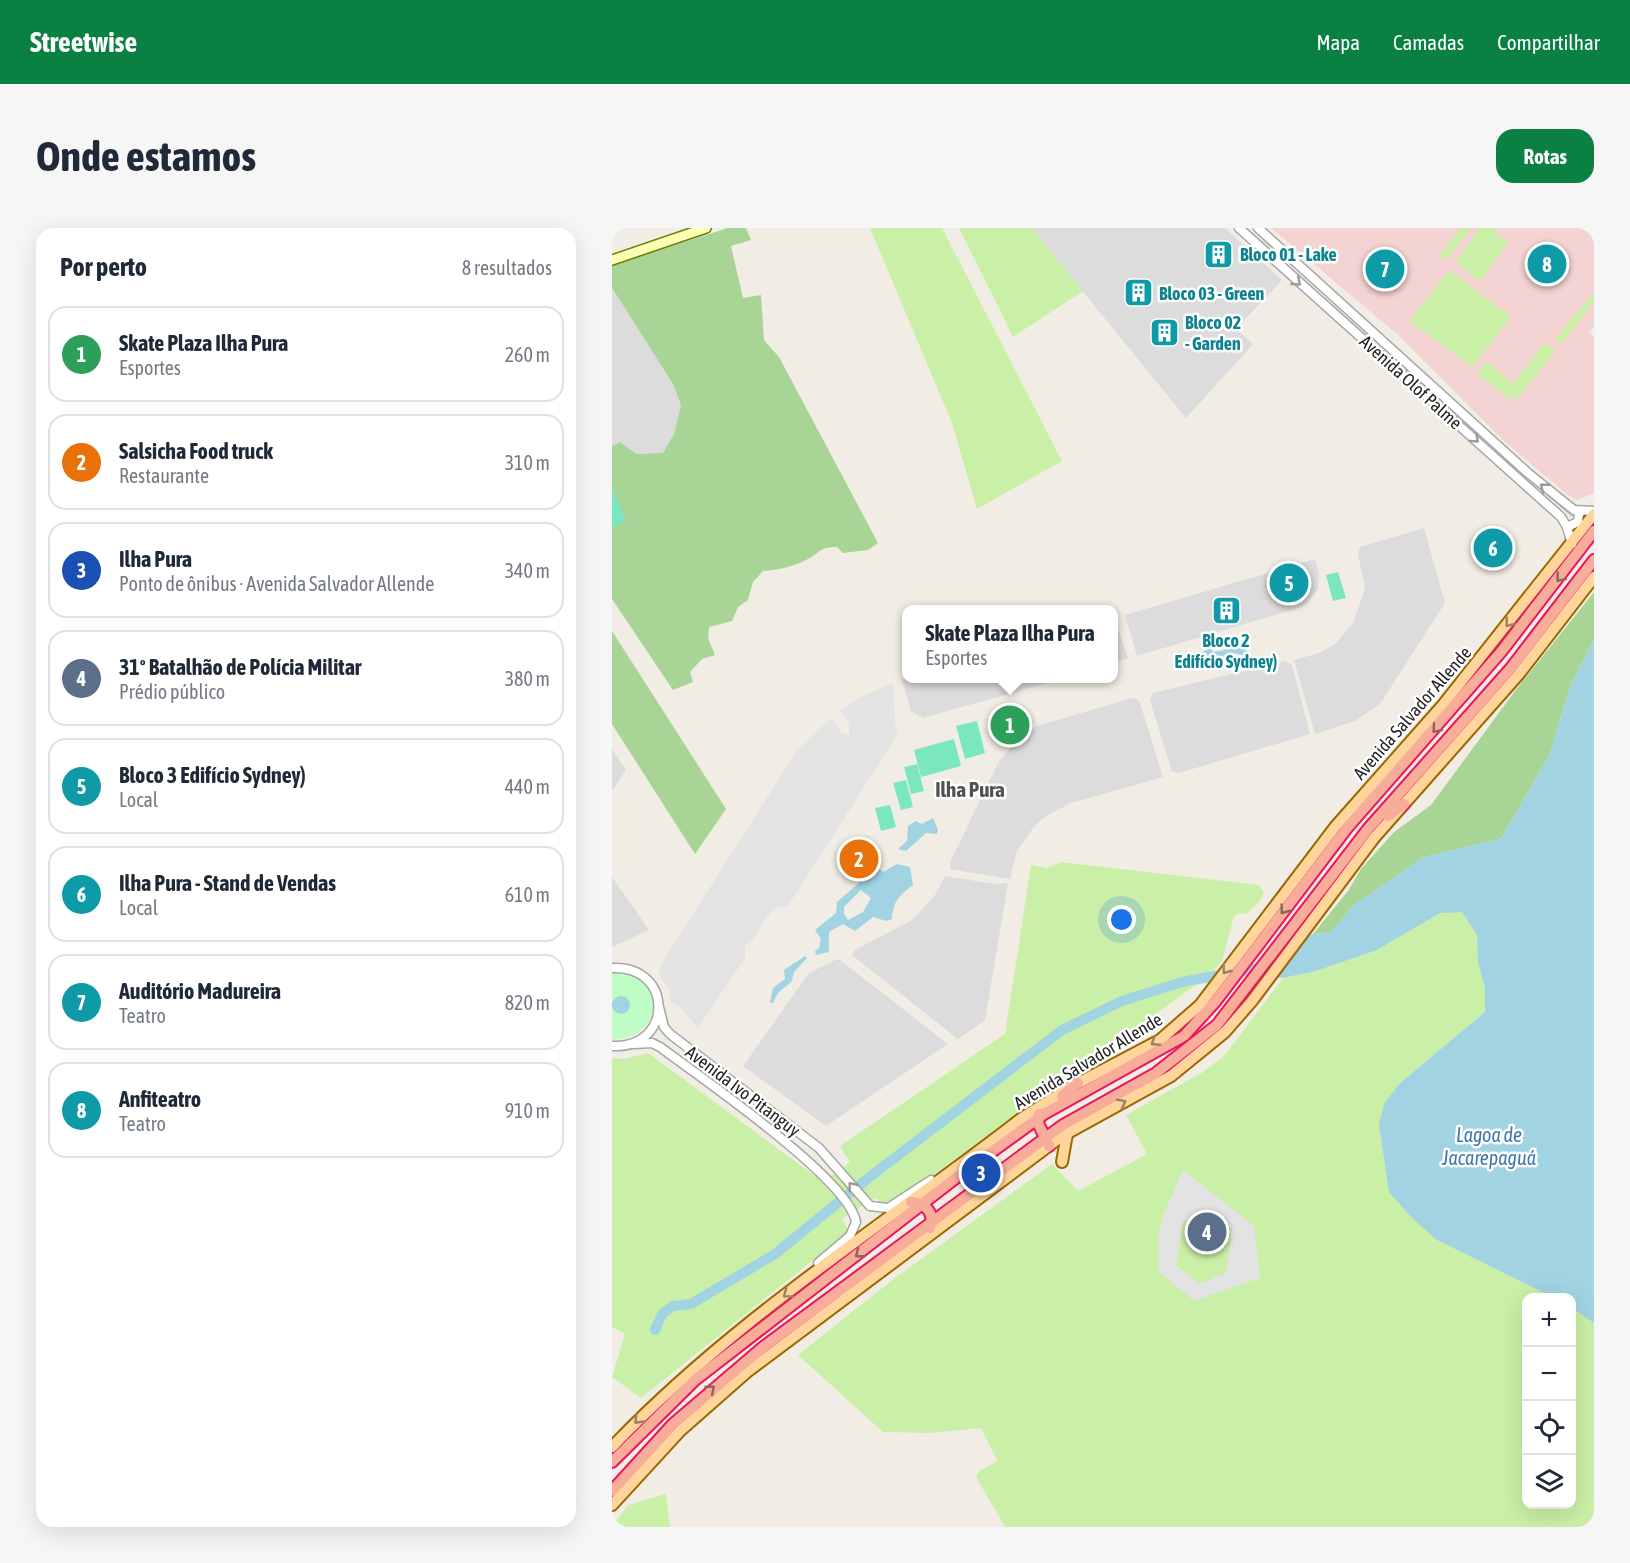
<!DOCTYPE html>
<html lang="pt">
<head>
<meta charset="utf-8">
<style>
	body { margin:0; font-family:"Asap Condensed",sans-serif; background:#f6f6f7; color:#1f2937 }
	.controls { position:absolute; right:18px; bottom:18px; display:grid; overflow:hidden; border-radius:12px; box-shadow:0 6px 24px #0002 }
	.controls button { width:54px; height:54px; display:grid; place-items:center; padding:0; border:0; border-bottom:2px solid #e0e1e3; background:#fff; color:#1f2937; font:30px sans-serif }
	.you { position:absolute; left:510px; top:692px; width:21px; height:21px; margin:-15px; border:4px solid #fff; border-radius:50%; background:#1a73e8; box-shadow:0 0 0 9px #1a73e833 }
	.badge { display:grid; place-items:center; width:39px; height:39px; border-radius:50%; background:#0b8043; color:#fff; font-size:20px; font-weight:700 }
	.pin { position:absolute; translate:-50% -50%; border:3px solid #fff; box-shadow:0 2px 6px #0006 }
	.popup { position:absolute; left:290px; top:377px; width:216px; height:78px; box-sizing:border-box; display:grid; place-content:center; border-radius:12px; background:#fff; filter:drop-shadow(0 2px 4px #0005); font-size:20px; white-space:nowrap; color:#747a83 }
	.popup b { font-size:22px; color:#1f2937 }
	.popup::after { content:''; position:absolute; left:50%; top:100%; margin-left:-12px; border:12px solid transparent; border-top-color:#fff }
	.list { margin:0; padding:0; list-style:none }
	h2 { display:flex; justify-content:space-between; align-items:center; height:78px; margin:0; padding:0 24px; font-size:26px }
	h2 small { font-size:20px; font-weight:400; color:#747a83 }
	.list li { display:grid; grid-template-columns:39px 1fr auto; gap:18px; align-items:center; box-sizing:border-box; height:96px; margin:0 12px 12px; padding:0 12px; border:2px solid #e0e1e3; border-radius:18px }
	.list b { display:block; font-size:22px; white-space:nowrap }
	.list p { margin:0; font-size:20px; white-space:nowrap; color:#747a83 }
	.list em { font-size:20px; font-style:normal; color:#747a83 }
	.icon { flex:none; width:33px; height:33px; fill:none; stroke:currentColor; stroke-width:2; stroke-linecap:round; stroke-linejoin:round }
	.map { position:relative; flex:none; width:982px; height:1299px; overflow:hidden; border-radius:18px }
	header { display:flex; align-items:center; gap:36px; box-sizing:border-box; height:84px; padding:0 30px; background:#0b8043; color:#fff }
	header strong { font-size:28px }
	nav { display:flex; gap:33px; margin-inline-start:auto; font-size:21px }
	.intro { display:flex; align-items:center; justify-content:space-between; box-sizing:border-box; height:144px; padding:0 36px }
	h1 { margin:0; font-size:42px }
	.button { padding:15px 27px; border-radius:18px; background:#0b8043; color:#fff; font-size:21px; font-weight:700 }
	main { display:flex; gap:36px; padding:0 36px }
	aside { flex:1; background:#fff; border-radius:18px; box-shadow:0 6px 24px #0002 }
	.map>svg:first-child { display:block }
	.residential { fill:#dddcdc }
	.commercial { fill:#f3d4d2 }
	.grass { fill:#caefa6 }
	.forest { fill:#a8d496 }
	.park { fill:#befec4 }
	.pitch { fill:#7be7be }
	.parking { fill:#e3e3e3; fill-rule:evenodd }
	.water { fill:#a1d3e2; fill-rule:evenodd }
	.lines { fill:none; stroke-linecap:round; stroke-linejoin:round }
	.stream { stroke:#a1d3e2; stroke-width:1.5 }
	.river { stroke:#a1d3e2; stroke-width:10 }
	.tertiary-casing { stroke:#a6a6a6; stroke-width:11 }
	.secondary-casing { stroke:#6e7c00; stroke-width:12 }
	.primary-casing { stroke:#9a6800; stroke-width:14 }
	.trunk-casing { stroke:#ec155d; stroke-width:14 }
	.tertiary { stroke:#fff; stroke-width:8 }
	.secondary { stroke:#fbffb4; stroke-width:9 }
	.primary { stroke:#ffd59b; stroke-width:10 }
	.trunk { stroke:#f7ad9a; stroke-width:10 }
	.oneway { stroke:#9a9a9a }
	.oneway2 { stroke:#8b665c }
	.oneway3 { stroke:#9a8363 }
	.labels { text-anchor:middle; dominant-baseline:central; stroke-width:5; stroke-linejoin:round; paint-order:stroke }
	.culture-label { font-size:18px; font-weight:bold; fill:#0d838f; stroke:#fff; text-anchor:start }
	.street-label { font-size:18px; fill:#1f1f1f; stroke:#fff }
	.water-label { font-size:20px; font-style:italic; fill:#4078b1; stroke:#fff }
	.quarter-label { font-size:21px; font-weight:bold; fill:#525252; stroke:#fff }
</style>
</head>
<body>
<header>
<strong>Streetwise</strong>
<nav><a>Mapa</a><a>Camadas</a><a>Compartilhar</a></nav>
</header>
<div class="intro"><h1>Onde estamos</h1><a class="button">Rotas</a></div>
<main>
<aside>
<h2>Por perto<small>8 resultados</small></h2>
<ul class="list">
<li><span class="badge" style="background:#2e9e5b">1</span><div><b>Skate Plaza Ilha Pura</b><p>Esportes</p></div><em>260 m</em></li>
<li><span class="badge" style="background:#e8710a">2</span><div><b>Salsicha Food truck</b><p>Restaurante</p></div><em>310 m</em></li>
<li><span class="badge" style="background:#1a4fb4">3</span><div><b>Ilha Pura</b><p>Ponto de ônibus · Avenida Salvador Allende</p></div><em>340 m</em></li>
<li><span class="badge" style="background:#5c6f8a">4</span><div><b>31º Batalhão de Polícia Militar</b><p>Prédio público</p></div><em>380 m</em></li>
<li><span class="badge" style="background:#0f9aa8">5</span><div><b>Bloco 3 Edifício Sydney)</b><p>Local</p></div><em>440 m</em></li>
<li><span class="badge" style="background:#0f9aa8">6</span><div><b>Ilha Pura - Stand de Vendas</b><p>Local</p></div><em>610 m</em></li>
<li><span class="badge" style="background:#0f9aa8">7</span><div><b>Auditório Madureira</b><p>Teatro</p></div><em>820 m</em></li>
<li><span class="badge" style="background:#0f9aa8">8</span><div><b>Anfiteatro</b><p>Teatro</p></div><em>910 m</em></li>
</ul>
</aside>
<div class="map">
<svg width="982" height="1299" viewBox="0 0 982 1299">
	<rect width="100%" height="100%" fill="#f1ede5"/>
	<!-- residential -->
	<g class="residential">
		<path d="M 419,0 L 613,0 L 670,52 L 624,101 L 641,116 L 574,190 Z"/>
		<path d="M 0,60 L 61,156 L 69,177 L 62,206 L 51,225 L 25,226 L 8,214 L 0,218 Z"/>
		<path d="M 812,300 L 833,375 L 768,476 L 743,493 L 703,506 L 682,432 L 707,425 L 723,416 L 741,395 L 753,361 L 746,326 L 748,319 Z"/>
		<path d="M 703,331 L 707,345 L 706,361 L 693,378 L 525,428 L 513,387 Z"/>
		<path d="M 502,390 L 516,430 L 502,435 Z"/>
		<path d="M 673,433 L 680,437 L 698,506 L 567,545 L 560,544 L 538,472 L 541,465 Z"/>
		<path d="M 294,450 L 449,451 L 311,490 L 299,483 L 290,451 Z"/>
		<path d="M 520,470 L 525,471 L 528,475 L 551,549 L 459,575 L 436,587 L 424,596 L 405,623 L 398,651 L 338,641 L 338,634 L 387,533 L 404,514 L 425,498 Z"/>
		<path d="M 0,521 L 14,542 L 0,563 Z"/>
		<path d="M 333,648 L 383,656 L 396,655 L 373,792 L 346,811 L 240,727 L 243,722 L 300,692 L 323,667 Z"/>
		<path d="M 0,649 L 37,702 L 0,719 Z"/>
		<path d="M 223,732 L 228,732 L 336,816 L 214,898 L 131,838 L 197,745 Z"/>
	</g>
	<!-- commercial -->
	<path class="commercial" d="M 659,0 L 982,0 L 982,98 L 977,105 L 982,109 L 982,265 L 966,272 L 956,267 L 892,213 L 785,106 Z"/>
	<!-- grass -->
	<g class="grass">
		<path d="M 258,0 L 330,0 L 450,233 L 365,281 L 340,195 Z"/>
		<path d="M 347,0 L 419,0 L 471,63 L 401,109 Z"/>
		<path d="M 849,0 L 859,0 L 836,30 L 826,29 Z"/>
		<path d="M 867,0 L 884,0 L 883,5 L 896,15 L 867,54 L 844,34 Z"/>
		<path d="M 837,42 L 899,89 L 860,139 L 798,93 Z"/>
		<path d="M 981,65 L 982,73 L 951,114 L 946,115 L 943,112 Z"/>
		<path d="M 932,115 L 942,121 L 942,125 L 905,171 L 895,169 L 865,146 L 875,133 L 901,156 Z"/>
		<path d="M 449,634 L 647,657 L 652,665 L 648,673 L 634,686 L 626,685 L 622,688 L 610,733 L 599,746 L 281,976 L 273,976 L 263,970 L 230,991 L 237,1003 L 29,1170 L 0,1149 L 13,1106 L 0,1099 L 0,830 L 12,831 L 36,825 L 211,954 L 238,934 L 228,918 L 393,806 L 419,637 L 435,640 Z"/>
		<path d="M 850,683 L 865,707 L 866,734 L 873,760 L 873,784 L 787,856 L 772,876 L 825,1012 L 940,1069 L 915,1070 L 915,1276 L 960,1276 L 960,1080 L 982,1095 L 982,1299 L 393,1299 L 364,1249 L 367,1243 L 386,1233 L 369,1200 L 319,1205 L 271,1204 L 186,1127 L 283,1050 L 440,936 L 466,963 L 535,926 L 514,887 L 591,844 L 612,828 L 671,750 L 704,743 L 765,722 L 828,684 Z"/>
		<path d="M 54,1266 L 58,1299 L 0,1299 L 16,1277 Z"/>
	</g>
	<!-- forest -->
	<g class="forest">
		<path d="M 116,0 L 134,0 L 139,12 L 119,18 L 131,70 L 149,67 L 152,112 L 167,129 L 266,315 L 256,322 L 231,325 L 225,319 C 206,319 209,325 194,332 C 181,339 165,342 151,343 L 141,354 L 136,372 L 126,379 L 120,393 L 97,399 L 96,410 L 103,427 L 90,431 L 78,444 L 81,454 L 61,462 L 0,371 L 0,218 L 8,214 L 25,226 L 51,225 L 62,206 L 69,177 L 61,156 L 0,60 L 0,37 Z"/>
		<path d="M 982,364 L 982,412 L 958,460 L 937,528 L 889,611 L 812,629 L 741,678 L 719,704 L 701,706 L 736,663 L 749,641 L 782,604 L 819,577 L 903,463 Z"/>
		<path d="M 0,403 L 114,581 L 83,626 L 0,496 Z"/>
	</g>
	<!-- park -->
	<path class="park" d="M 0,744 C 5,744 14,743 19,745 C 59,759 43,814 0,811 Z"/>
	<!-- pitch -->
	<g class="pitch">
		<path d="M 0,260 L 14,293 L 0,299 Z"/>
		<path d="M 726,344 L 734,370 L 721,373 L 714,347 Z"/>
		<path d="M 365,493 L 373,525 L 353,531 L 344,498 Z"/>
		<path d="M 342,511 L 349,538 L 309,549 L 302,522 Z"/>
		<path d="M 305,536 L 312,563 L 299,566 L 292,539 Z"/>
		<path d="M 294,552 L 301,579 L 289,582 L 281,555 Z"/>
		<path d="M 278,577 L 284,599 L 269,603 L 263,580 Z"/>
	</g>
	<!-- parking -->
	<g class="parking">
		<path d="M 281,455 L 283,496 L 286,506 L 176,678 L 164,680 L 158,685 L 139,714 L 133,717 L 133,730 L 86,800 L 67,778 L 60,775 L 57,762 L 47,746 L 48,738 L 184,524 L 219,490 L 230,506 L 237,507 L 237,495 L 228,482 L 249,469 Z"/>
		<path d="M 571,942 L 642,998 L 648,1050 L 582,1073 L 547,1044 L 546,1010 L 550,990 ZM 598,983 L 620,1001 L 614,1045 L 587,1056 L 564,1037 L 571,993 Z"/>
	</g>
	<!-- water -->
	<g class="water">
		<path d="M 982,412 L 982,1095 L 960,1080 L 960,1070 L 940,1069 L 825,1012 L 801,991 L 777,964 L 767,896 L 772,876 L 787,856 L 873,784 L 873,760 L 866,734 L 865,707 L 850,684 L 828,685 L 765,722 L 704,743 L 671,750 L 656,748 L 647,740 L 668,721 L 701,706 L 719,704 L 741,678 L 812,629 L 889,611 L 937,528 L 958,460 Z"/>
		<path d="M 623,415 L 625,418 L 639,417 L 630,427 L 621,425 L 601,431 L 598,429 L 584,431 L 584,427 L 598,420 L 601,424 L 613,422 L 616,417 Z"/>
		<path d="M 321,590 L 326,602 L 325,606 L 314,605 L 294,623 L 286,621 L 295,613 L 296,598 L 304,593 L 310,596 Z"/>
		<path d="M 260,635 L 271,644 L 285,636 L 298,639 L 301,657 C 288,667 281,672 280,691 L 274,693 L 261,689 L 243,703 L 231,696 L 217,704 L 217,724 L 204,727 L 203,723 L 207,720 L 209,711 L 203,702 L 224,685 L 225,674 L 247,655 L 248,643 ZM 249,662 L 259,670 L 251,684 L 236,692 L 232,686 L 232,679 Z"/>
		<path d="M 193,728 L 195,730 L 182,744 L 180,753 L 166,765 L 161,775 L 158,775 L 161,760 L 173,751 L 172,742 Z"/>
		<circle cx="9" cy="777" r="9"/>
	</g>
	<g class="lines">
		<!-- stream -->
		<g class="stream">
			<path d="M 634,0 L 763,117"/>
			<path d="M 774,126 L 905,240"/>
			<path d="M 917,251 L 960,288"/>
		</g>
		<!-- river -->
		<path class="river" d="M 43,1102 L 50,1086 L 61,1078 L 79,1076 L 163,1026 L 255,951 L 450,802 L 510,773 L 570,754 L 647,740"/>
		<defs>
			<g id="tertiary">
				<path d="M 627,0 L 949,289 L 955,299 L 960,316"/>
				<path d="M 646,0 L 916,245 L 962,282 L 982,283"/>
				<path d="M 955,299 L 966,294 L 967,284"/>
				<path d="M 0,740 C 62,737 62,821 0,818"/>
				<path d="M 47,779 L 52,799 L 58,806 L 207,920 L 258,978 L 276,980 L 319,952"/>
				<path d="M 22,816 L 40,815 L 48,819 C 88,849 237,951 244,994 L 238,1008 L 206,1035"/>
			</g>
			<path id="secondary" d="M 0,32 L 94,0"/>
			<g id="primary">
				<path d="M 450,934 L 455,906"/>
				<path d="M 0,1219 C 121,1092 272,997 410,890 L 457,860 L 548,812 L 588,777 L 723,599 L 830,478 L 982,286"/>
				<path d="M 0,1277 L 68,1203 L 135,1144 L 450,908 L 559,848 L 613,804 L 640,773 L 762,610 L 907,446 L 982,349"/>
			</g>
			<g id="trunk">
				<path d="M 776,588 L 792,576"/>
				<path d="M 450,868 L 466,855"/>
				<path d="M 427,886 L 426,895 L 437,918"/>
				<path d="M 299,974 C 314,975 323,985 318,1000"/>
				<path d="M 0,1234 L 83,1152 L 345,949 L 432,886 L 572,808 L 603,774 L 735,600 L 889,424 L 982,303"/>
				<path d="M 0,1263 L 61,1196 L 150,1120 L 451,897 L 544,845 L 605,797 L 756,601 L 899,440 L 982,332"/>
			</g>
		</defs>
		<!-- tertiary casing -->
		<use href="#tertiary" class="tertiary-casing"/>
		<!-- secondary casing -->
		<use href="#secondary" class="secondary-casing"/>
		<!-- primary casing -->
		<use href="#primary" class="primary-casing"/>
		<!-- trunk casing -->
		<use href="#trunk" class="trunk-casing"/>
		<!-- tertiary -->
		<use href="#tertiary" class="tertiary"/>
		<!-- secondary -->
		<use href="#secondary" class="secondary"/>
		<!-- primary -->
		<use href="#primary" class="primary"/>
		<!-- trunk -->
		<use href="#trunk" class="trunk"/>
	</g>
	<!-- one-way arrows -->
	<defs><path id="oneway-chevron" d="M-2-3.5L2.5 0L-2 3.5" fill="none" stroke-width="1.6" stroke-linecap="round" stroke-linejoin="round" transform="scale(1.5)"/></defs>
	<g class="oneway">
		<use href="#oneway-chevron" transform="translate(685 54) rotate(41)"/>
		<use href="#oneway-chevron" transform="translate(863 211) rotate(42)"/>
		<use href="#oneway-chevron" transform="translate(932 259) rotate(-141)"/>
		<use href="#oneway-chevron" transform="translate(240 958) rotate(-129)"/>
	</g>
	<g class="oneway2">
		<use href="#oneway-chevron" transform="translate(948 350) rotate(128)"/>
		<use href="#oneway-chevron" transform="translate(824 501) rotate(131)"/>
		<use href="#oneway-chevron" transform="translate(672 682) rotate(127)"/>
		<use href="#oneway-chevron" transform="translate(247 1026) rotate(142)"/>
		<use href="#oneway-chevron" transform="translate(99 1161) rotate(-40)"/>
	</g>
	<g class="oneway3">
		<use href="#oneway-chevron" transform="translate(897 395) rotate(128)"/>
		<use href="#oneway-chevron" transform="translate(614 742) rotate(127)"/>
		<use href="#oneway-chevron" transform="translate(543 814) rotate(148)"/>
		<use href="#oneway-chevron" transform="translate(510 875) rotate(-27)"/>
		<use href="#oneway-chevron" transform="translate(175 1066) rotate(143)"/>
		<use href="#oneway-chevron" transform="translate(26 1192) rotate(134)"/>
	</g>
	<!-- icons -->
	<defs>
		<symbol id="building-square" viewBox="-11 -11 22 22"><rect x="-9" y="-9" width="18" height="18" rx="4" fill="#0f9aa8" stroke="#fff"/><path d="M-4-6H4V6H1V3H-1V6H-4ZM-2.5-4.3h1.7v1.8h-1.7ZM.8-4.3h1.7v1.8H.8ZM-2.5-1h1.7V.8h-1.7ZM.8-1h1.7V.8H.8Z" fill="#fff"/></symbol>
	</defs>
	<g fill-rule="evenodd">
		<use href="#building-square" x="590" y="10" width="33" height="33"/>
		<use href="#building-square" x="510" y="48" width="33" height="33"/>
		<use href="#building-square" x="536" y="88" width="33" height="33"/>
		<use href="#building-square" x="598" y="366" width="33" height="33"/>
	</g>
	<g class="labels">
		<!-- culture labels -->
		<g class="culture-label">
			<text x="628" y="26">Bloco 01 - Lake</text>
			<text x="547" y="65">Bloco 03 - Green</text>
			<text x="573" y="94">Bloco 02<tspan x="573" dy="21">- Garden</tspan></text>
			<text x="614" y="412" text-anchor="middle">Bloco 2<tspan x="614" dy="21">Edifício Sydney)</tspan></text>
		</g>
		<!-- street labels -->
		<g class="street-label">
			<text transform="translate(799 154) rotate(42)">Avenida Olof Palme</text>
			<text transform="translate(800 485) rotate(-49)">Avenida Salvador Allende</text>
			<text transform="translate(476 833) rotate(-31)">Avenida Salvador Allende</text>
			<text transform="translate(131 863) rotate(37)">Avenida Ivo Pitanguy</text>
		</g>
		<!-- water labels -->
		<g class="water-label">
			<text x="877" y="906">Lagoa de<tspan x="877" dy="23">Jacarepaguá</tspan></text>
		</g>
		<!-- quarter labels -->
		<g class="quarter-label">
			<text x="358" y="561">Ilha Pura</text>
		</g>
	</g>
</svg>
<div class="controls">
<button>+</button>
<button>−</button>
<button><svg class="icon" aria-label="locate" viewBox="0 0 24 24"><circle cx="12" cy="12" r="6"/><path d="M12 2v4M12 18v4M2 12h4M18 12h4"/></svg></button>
<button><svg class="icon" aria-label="layers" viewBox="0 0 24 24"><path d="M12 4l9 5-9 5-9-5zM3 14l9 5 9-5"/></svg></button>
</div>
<div class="you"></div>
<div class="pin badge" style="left:398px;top:497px;background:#2e9e5b">1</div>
<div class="popup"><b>Skate Plaza Ilha Pura</b>Esportes</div>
<div class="pin badge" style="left:247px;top:631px;background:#e8710a">2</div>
<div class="pin badge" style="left:369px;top:945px;background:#1a4fb4">3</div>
<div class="pin badge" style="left:595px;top:1004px;background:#5c6f8a">4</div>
<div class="pin badge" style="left:677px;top:355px;background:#0f9aa8">5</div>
<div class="pin badge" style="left:881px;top:320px;background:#0f9aa8">6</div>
<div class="pin badge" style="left:773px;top:41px;background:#0f9aa8">7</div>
<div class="pin badge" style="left:935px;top:36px;background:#0f9aa8">8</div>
</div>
</main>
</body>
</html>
